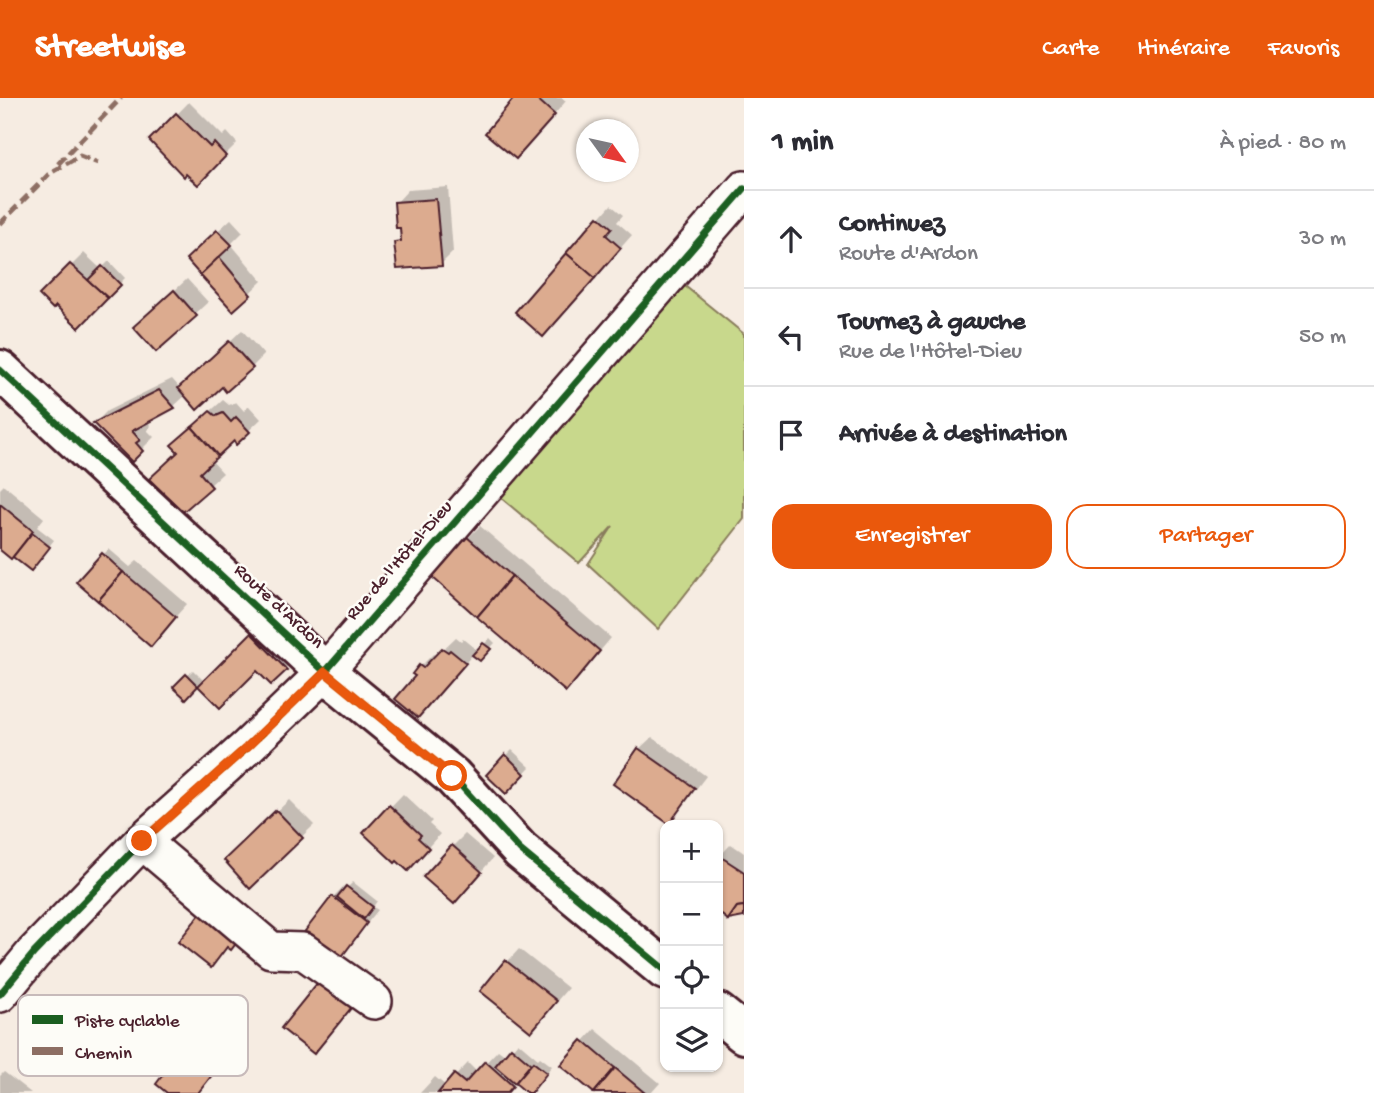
<!DOCTYPE html>
<html lang="fr">
<head>
<meta charset="utf-8">
<style>
	body { margin:0; font-family:"Gochi Hand",sans-serif; background:#f7f7f7; color:#2b2b33 }
	.controls { position:absolute; right:21px; bottom:21px; display:grid; overflow:hidden; border-radius:14px; box-shadow:0 2px 5px #0004 }
	.controls button { width:63px; height:63px; display:grid; place-items:center; padding:0; border:0; border-bottom:2px solid #e1e1e2; background:#fff; color:#2b2b33; font:35px sans-serif }
	.compass { position:absolute; left:576px; top:21px; width:63px; height:63px; border-radius:50%; background:#fff; box-shadow:0 2px 5px #0004; rotate:123deg }
	.stop { position:absolute; width:21px; height:21px; margin:-16px; border:5px solid #ea580c; border-radius:50%; background:#fff }
	.stop.end { background:#ea580c; border-color:#fff; box-shadow:0 2px 7px #0008 }
	.list { margin:0; padding:0; list-style:none }
	h2 { display:flex; justify-content:space-between; align-items:center; height:91px; margin:0; padding:0 28px; font-size:30px }
	h2 small { font-size:23px; font-weight:400; color:#7c7c81 }
	.list li { display:grid; grid-template-columns:46px 1fr auto; gap:21px; align-items:center; box-sizing:border-box; height:98px; padding:0 28px; border-top:2px solid #e1e1e2 }
	.list b { display:block; font-size:26px; white-space:nowrap }
	.list p { margin:0; font-size:23px; white-space:nowrap; color:#7c7c81 }
	.list em { font-size:23px; font-style:normal; color:#7c7c81 }
	.actions { display:flex; gap:14px; padding:21px 28px }
	.actions a { flex:1; padding:16px 0; border:2px solid #ea580c; border-radius:21px; text-align:center; font-size:24px; color:#ea580c }
	.actions .main { background:#ea580c; color:#fff }
	.icon { flex:none; width:38px; height:38px; fill:none; stroke:currentColor; stroke-width:2; stroke-linecap:round; stroke-linejoin:round }
	.map { position:relative; flex:none; width:744px; height:995px; overflow:hidden }
	header { display:flex; align-items:center; gap:42px; box-sizing:border-box; height:98px; padding:0 35px; background:#ea580c; color:#fff }
	header strong { font-size:33px }
	nav { display:flex; gap:38px; margin-inline-start:auto; font-size:24px }
	main { display:flex }
	aside { flex:1; background:#fff }
	.map>svg:first-child { display:block }
	.green { fill:#c8d88c; stroke:#897c5c; stroke-width:2 }
	.shadow { fill:#0003 }
	.building { fill:#dcab8f; stroke:#4a1f2b; stroke-width:2 }
	.lines { fill:none; stroke-linecap:round; stroke-linejoin:round }
	.minor-casing { stroke:#4a1f2b; stroke-width:40 }
	.tertiary-casing { stroke:#4a1f2b; stroke-width:44 }
	.minor { stroke:#fdfcf7; stroke-width:35 }
	.tertiary { stroke:#fdfcf7; stroke-width:38 }
	.quiet { stroke:#8d6e63; stroke-width:5; stroke-dasharray:10 5; stroke-linecap:butt }
	.cycleway-casing { stroke:#fdfcf7; stroke-width:11 }
	.cycleway { stroke:#1b5e20; stroke-width:7 }
	.route { stroke:#ea580c; stroke-width:9 }
	.labels { text-anchor:middle; dominant-baseline:central; stroke-width:5; stroke-linejoin:round; paint-order:stroke }
	.street-label { font-size:19px; fill:#4a1f2b; stroke:#fdfcf7 }
	.key { fill:#fdfcf7; stroke:#c7baba; stroke-width:2 }
	.key-label { font-size:19px; fill:#4a1f2b }
</style>
</head>
<body>
<header>
<strong>Streetwise</strong>
<nav><a>Carte</a><a>Itinéraire</a><a>Favoris</a></nav>
</header>
<main>
<div class="map">
<svg width="744" height="995" viewBox="0 0 744 995">
	<rect width="100%" height="100%" fill="#f6ece2"/>
	<filter id="ink" filterUnits="userSpaceOnUse"><feTurbulence type="fractalNoise" baseFrequency=".0143" numOctaves="2"/><feDisplacementMap in="SourceGraphic" scale="14" xChannelSelector="R" yChannelSelector="G"/><feConvolveMatrix kernelMatrix="1 2 1 2 8 2 1 2 1" color-interpolation-filters="sRGB"/></filter>
	<g filter="url(#ink)">
		<!-- green -->
		<path class="green" d="M 680,184 L 744,236 L 744,421 L 658,531 L 588,466 L 613,428 L 579,465 L 500,399 Z"/>
		<!-- shadow -->
		<g class="shadow">
			<path d="M 516,0 L 562,0 L 566,3 L 528,47 Z"/>
			<path d="M 189,4 L 223,38 L 227,34 L 237,45 L 198,84 L 152,42 Z"/>
			<path d="M 448,89 L 453,154 L 441,166 L 396,145 L 403,138 L 396,105 L 408,92 Z"/>
			<path d="M 611,107 L 623,117 L 617,124 L 632,137 L 555,224 L 517,214 Z"/>
			<path d="M 231,121 L 243,134 L 231,146 L 262,183 L 234,210 L 200,149 Z"/>
			<path d="M 84,155 L 101,171 L 109,163 L 125,180 L 79,228 L 56,206 L 42,197 Z"/>
			<path d="M 187,181 L 208,204 L 195,216 L 148,217 Z"/>
			<path d="M 242,232 L 264,257 L 252,269 L 222,287 L 186,297 L 174,308 L 147,323 L 151,328 L 147,332 L 154,339 L 132,361 L 95,325 L 107,313 L 172,281 L 180,290 Z"/>
			<path d="M 223,302 L 229,307 L 236,304 L 244,313 L 249,308 L 261,321 L 237,344 L 234,340 L 211,362 L 223,375 L 183,412 L 180,354 L 186,335 Z"/>
			<path d="M 4,387 L 44,420 L 37,429 L 54,442 L 31,471 L 0,450 L 0,391 Z"/>
			<path d="M 480,428 L 611,540 L 578,579 L 468,440 Z"/>
			<path d="M 109,451 L 130,469 L 137,463 L 187,506 L 151,546 L 103,457 Z"/>
			<path d="M 264,525 L 298,558 L 271,584 L 257,571 L 220,608 L 198,586 L 186,599 L 176,589 L 193,572 L 205,584 Z"/>
			<path d="M 456,539 L 461,543 L 463,541 L 478,553 L 490,540 L 495,545 L 480,561 L 474,555 L 430,606 L 418,578 L 420,569 L 433,556 L 436,558 Z"/>
			<path d="M 652,639 L 706,678 L 681,711 L 669,724 L 639,651 Z"/>
			<path d="M 512,652 L 530,669 L 506,694 L 488,677 Z"/>
			<path d="M 403,696 L 432,723 L 429,726 L 440,736 L 420,758 L 365,735 Z"/>
			<path d="M 289,702 L 314,727 L 250,788 L 226,762 Z"/>
			<path d="M 465,736 L 493,760 L 466,791 L 453,748 Z"/>
			<path d="M 731,746 L 744,755 L 744,818 L 729,820 L 718,812 L 718,760 Z"/>
			<path d="M 353,784 L 377,803 L 373,809 L 378,812 L 337,862 L 333,799 L 345,787 L 348,789 Z"/>
			<path d="M 519,851 L 568,890 L 543,919 L 482,892 Z"/>
			<path d="M 201,916 L 238,945 L 199,995 L 170,995 L 185,949 L 177,944 Z"/>
			<path d="M 595,931 L 660,985 L 651,995 L 596,995 L 583,944 Z"/>
			<path d="M 518,944 L 538,961 L 540,959 L 552,968 L 535,988 L 517,984 L 507,995 L 420,995 L 435,979 L 446,988 L 468,965 L 477,974 L 498,952 L 506,958 Z"/>
			<path d="M 4,974 L 31,995 L 0,995 L 0,978 Z"/>
		</g>
		<!-- building -->
		<g class="building">
			<path d="M 514,0 L 536,0 L 555,17 L 516,61 L 485,35 Z"/>
			<path d="M 176,15 L 210,49 L 214,45 L 226,58 L 198,87 L 186,76 L 184,79 L 149,42 Z"/>
			<path d="M 436,101 L 442,168 L 397,171 L 394,144 L 401,143 L 400,130 L 396,130 L 394,104 Z"/>
			<path d="M 598,118 L 612,130 L 606,137 L 621,150 L 595,180 L 566,155 Z"/>
			<path d="M 217,132 L 232,147 L 200,177 L 186,161 Z"/>
			<path d="M 566,155 L 595,180 L 543,239 L 515,214 Z"/>
			<path d="M 219,159 L 251,197 L 233,213 L 200,177 Z"/>
			<path d="M 70,166 L 108,200 L 79,230 L 56,208 L 53,211 L 39,197 Z"/>
			<path d="M 102,168 L 121,187 L 108,200 L 88,182 Z"/>
			<path d="M 174,192 L 197,218 L 156,254 L 133,229 Z"/>
			<path d="M 229,243 L 253,270 L 226,294 L 222,289 L 197,312 L 178,290 Z"/>
			<path d="M 159,292 L 175,310 L 132,333 L 140,342 L 136,345 L 143,353 L 132,364 L 93,325 Z"/>
			<path d="M 210,313 L 216,318 L 223,315 L 231,324 L 236,319 L 250,334 L 236,347 L 234,343 L 218,358 L 192,329 Z"/>
			<path d="M 192,329 L 218,358 L 200,375 L 212,389 L 183,414 L 149,381 L 178,354 L 171,347 Z"/>
			<path d="M 0,406 L 33,433 L 11,461 L 0,452 Z"/>
			<path d="M 32,435 L 50,449 L 31,473 L 13,459 Z"/>
			<path d="M 467,439 L 512,478 L 477,519 L 432,479 Z"/>
			<path d="M 102,455 L 123,474 L 98,503 L 76,484 Z"/>
			<path d="M 123,474 L 176,519 L 151,549 L 98,503 Z"/>
			<path d="M 512,478 L 600,553 L 566,594 L 477,519 Z"/>
			<path d="M 251,535 L 287,572 L 271,587 L 257,573 L 220,610 L 198,588 Z"/>
			<path d="M 483,545 L 491,551 L 480,563 L 472,557 Z"/>
			<path d="M 442,550 L 448,554 L 450,552 L 466,565 L 418,620 L 395,601 L 415,578 L 412,576 L 419,567 L 423,570 Z"/>
			<path d="M 186,576 L 198,588 L 186,601 L 173,589 Z"/>
			<path d="M 638,650 L 695,690 L 669,726 L 613,686 Z"/>
			<path d="M 505,656 L 525,676 L 506,696 L 486,677 Z"/>
			<path d="M 389,707 L 421,737 L 418,740 L 429,750 L 408,773 L 397,763 L 395,765 L 363,735 Z"/>
			<path d="M 276,712 L 303,740 L 250,791 L 224,762 Z"/>
			<path d="M 452,747 L 482,774 L 454,806 L 423,779 Z"/>
			<path d="M 718,757 L 744,774 L 744,808 L 737,809 L 728,822 L 718,814 Z"/>
			<path d="M 346,788 L 373,809 L 364,821 L 337,799 Z"/>
			<path d="M 332,798 L 367,825 L 337,865 L 302,837 Z"/>
			<path d="M 744,808 L 744,819 L 728,822 L 737,809 Z"/>
			<path d="M 205,810 L 241,839 L 231,852 L 227,849 L 211,870 L 178,844 Z"/>
			<path d="M 505,862 L 557,903 L 531,934 L 480,893 Z"/>
			<path d="M 323,878 L 356,904 L 314,956 L 281,930 Z"/>
			<path d="M 187,928 L 227,958 L 198,995 L 167,995 L 156,986 L 183,950 L 175,944 Z"/>
			<path d="M 582,942 L 615,970 L 594,995 L 560,967 Z"/>
			<path d="M 511,949 L 531,966 L 515,985 L 495,968 Z"/>
			<path d="M 485,963 L 513,988 L 507,995 L 438,995 L 454,976 L 465,985 Z"/>
			<path d="M 533,964 L 547,975 L 531,995 L 527,995 L 515,985 Z"/>
			<path d="M 615,970 L 645,995 L 594,995 Z"/>
		</g>
		<g class="lines">
			<defs>
				<g id="minor">
					<path d="M 142,743 L 271,852 L 303,853 L 374,903"/>
					<path d="M 0,896 L 34,855 L 142,743 L 246,650 L 325,574 L 744,91"/>
				</g>
				<g id="tertiary">
					<path d="M 0,272 L 325,574 L 452,678 L 520,752 L 665,872"/>
					<path d="M 718,915 L 744,936"/>
				</g>
			</defs>
			<!-- minor casing -->
			<use href="#minor" class="minor-casing"/>
			<!-- tertiary casing -->
			<use href="#tertiary" class="tertiary-casing"/>
			<!-- minor -->
			<use href="#minor" class="minor"/>
			<!-- tertiary -->
			<use href="#tertiary" class="tertiary"/>
			<!-- quiet -->
			<g class="quiet">
				<path d="M 58,66 L 121,0"/>
				<path d="M 0,126 L 50,75 L 80,58 L 98,65"/>
			</g>
			<defs>
				<g id="cycleway">
					<path d="M 0,272 L 325,574 L 452,678 L 520,752 L 665,872"/>
					<path d="M 0,896 L 34,855 L 142,743 L 246,650 L 325,574 L 744,91"/>
				</g>
			</defs>
			<!-- cycleway casing -->
			<use href="#cycleway" class="cycleway-casing"/>
			<!-- cycleway -->
			<use href="#cycleway" class="cycleway"/>
		</g>
	</g>
	<g class="lines" filter="url(#ink)">
		<!-- route -->
		<path class="route" d="M 142,743 L 246,650 L 325,574 L 452,678"/>
	</g>
	<g class="labels">
		<!-- street labels -->
		<g class="street-label">
			<text transform="translate(400 463) rotate(-49)">Rue de l'Hôtel-Dieu</text>
			<text transform="translate(278 509) rotate(43)">Route d'Ardon</text>
		</g>
	</g>
	<!-- legend -->
	<rect x="18" y="897" width="230" height="81" rx="10" class="key"/>
	<rect x="32" y="917" width="31" height="9" fill="#1b5e20"/>
	<rect x="32" y="949" width="31" height="8" fill="#8d6e63"/>
	<g class="key-label">
		<text x="75" y="928">Piste cyclable</text>
		<text x="75" y="960">Chemin</text>
	</g>
</svg>
<div class="controls">
<button>+</button>
<button>−</button>
<button><svg class="icon" aria-label="locate" viewBox="0 0 24 24"><circle cx="12" cy="12" r="6"/><path d="M12 2v4M12 18v4M2 12h4M18 12h4"/></svg></button>
<button><svg class="icon" aria-label="layers" viewBox="0 0 24 24"><path d="M12 4l9 5-9 5-9-5zM3 14l9 5 9-5"/></svg></button>
</div>
<svg class="compass" viewBox="-18 -18 36 36"><path d="M0-13l5 13h-10z" fill="#e53935"/><path d="M0 13l5-13h-10z" fill="#7c7c81"/></svg>
<div class="stop" style="left:452px;top:678px"></div>
<div class="stop end" style="left:142px;top:743px"></div>
</div>
<aside>
<h2>1 min<small>À pied · 80 m</small></h2>
<ul class="list">
<li><svg class="icon" aria-label="ahead" viewBox="0 0 24 24"><path d="M12 20V5M6 11l6-6 6 6"/></svg><div><b>Continuez</b><p>Route d'Ardon</p></div><em>30 m</em></li>
<li><svg class="icon" aria-label="left" viewBox="0 0 24 24"><path d="M17 20v-9H6M10 6l-5 5 5 5"/></svg><div><b>Tournez à gauche</b><p>Rue de l'Hôtel-Dieu</p></div><em>50 m</em></li>
<li><svg class="icon" aria-label="arrive" viewBox="0 0 24 24"><path d="M6 21V4h12l-3 4 3 4H6"/></svg><div><b>Arrivée à destination</b></div></li>
</ul>
<div class="actions"><a class="main">Enregistrer</a><a>Partager</a></div>
</aside>
</main>
</body>
</html>
